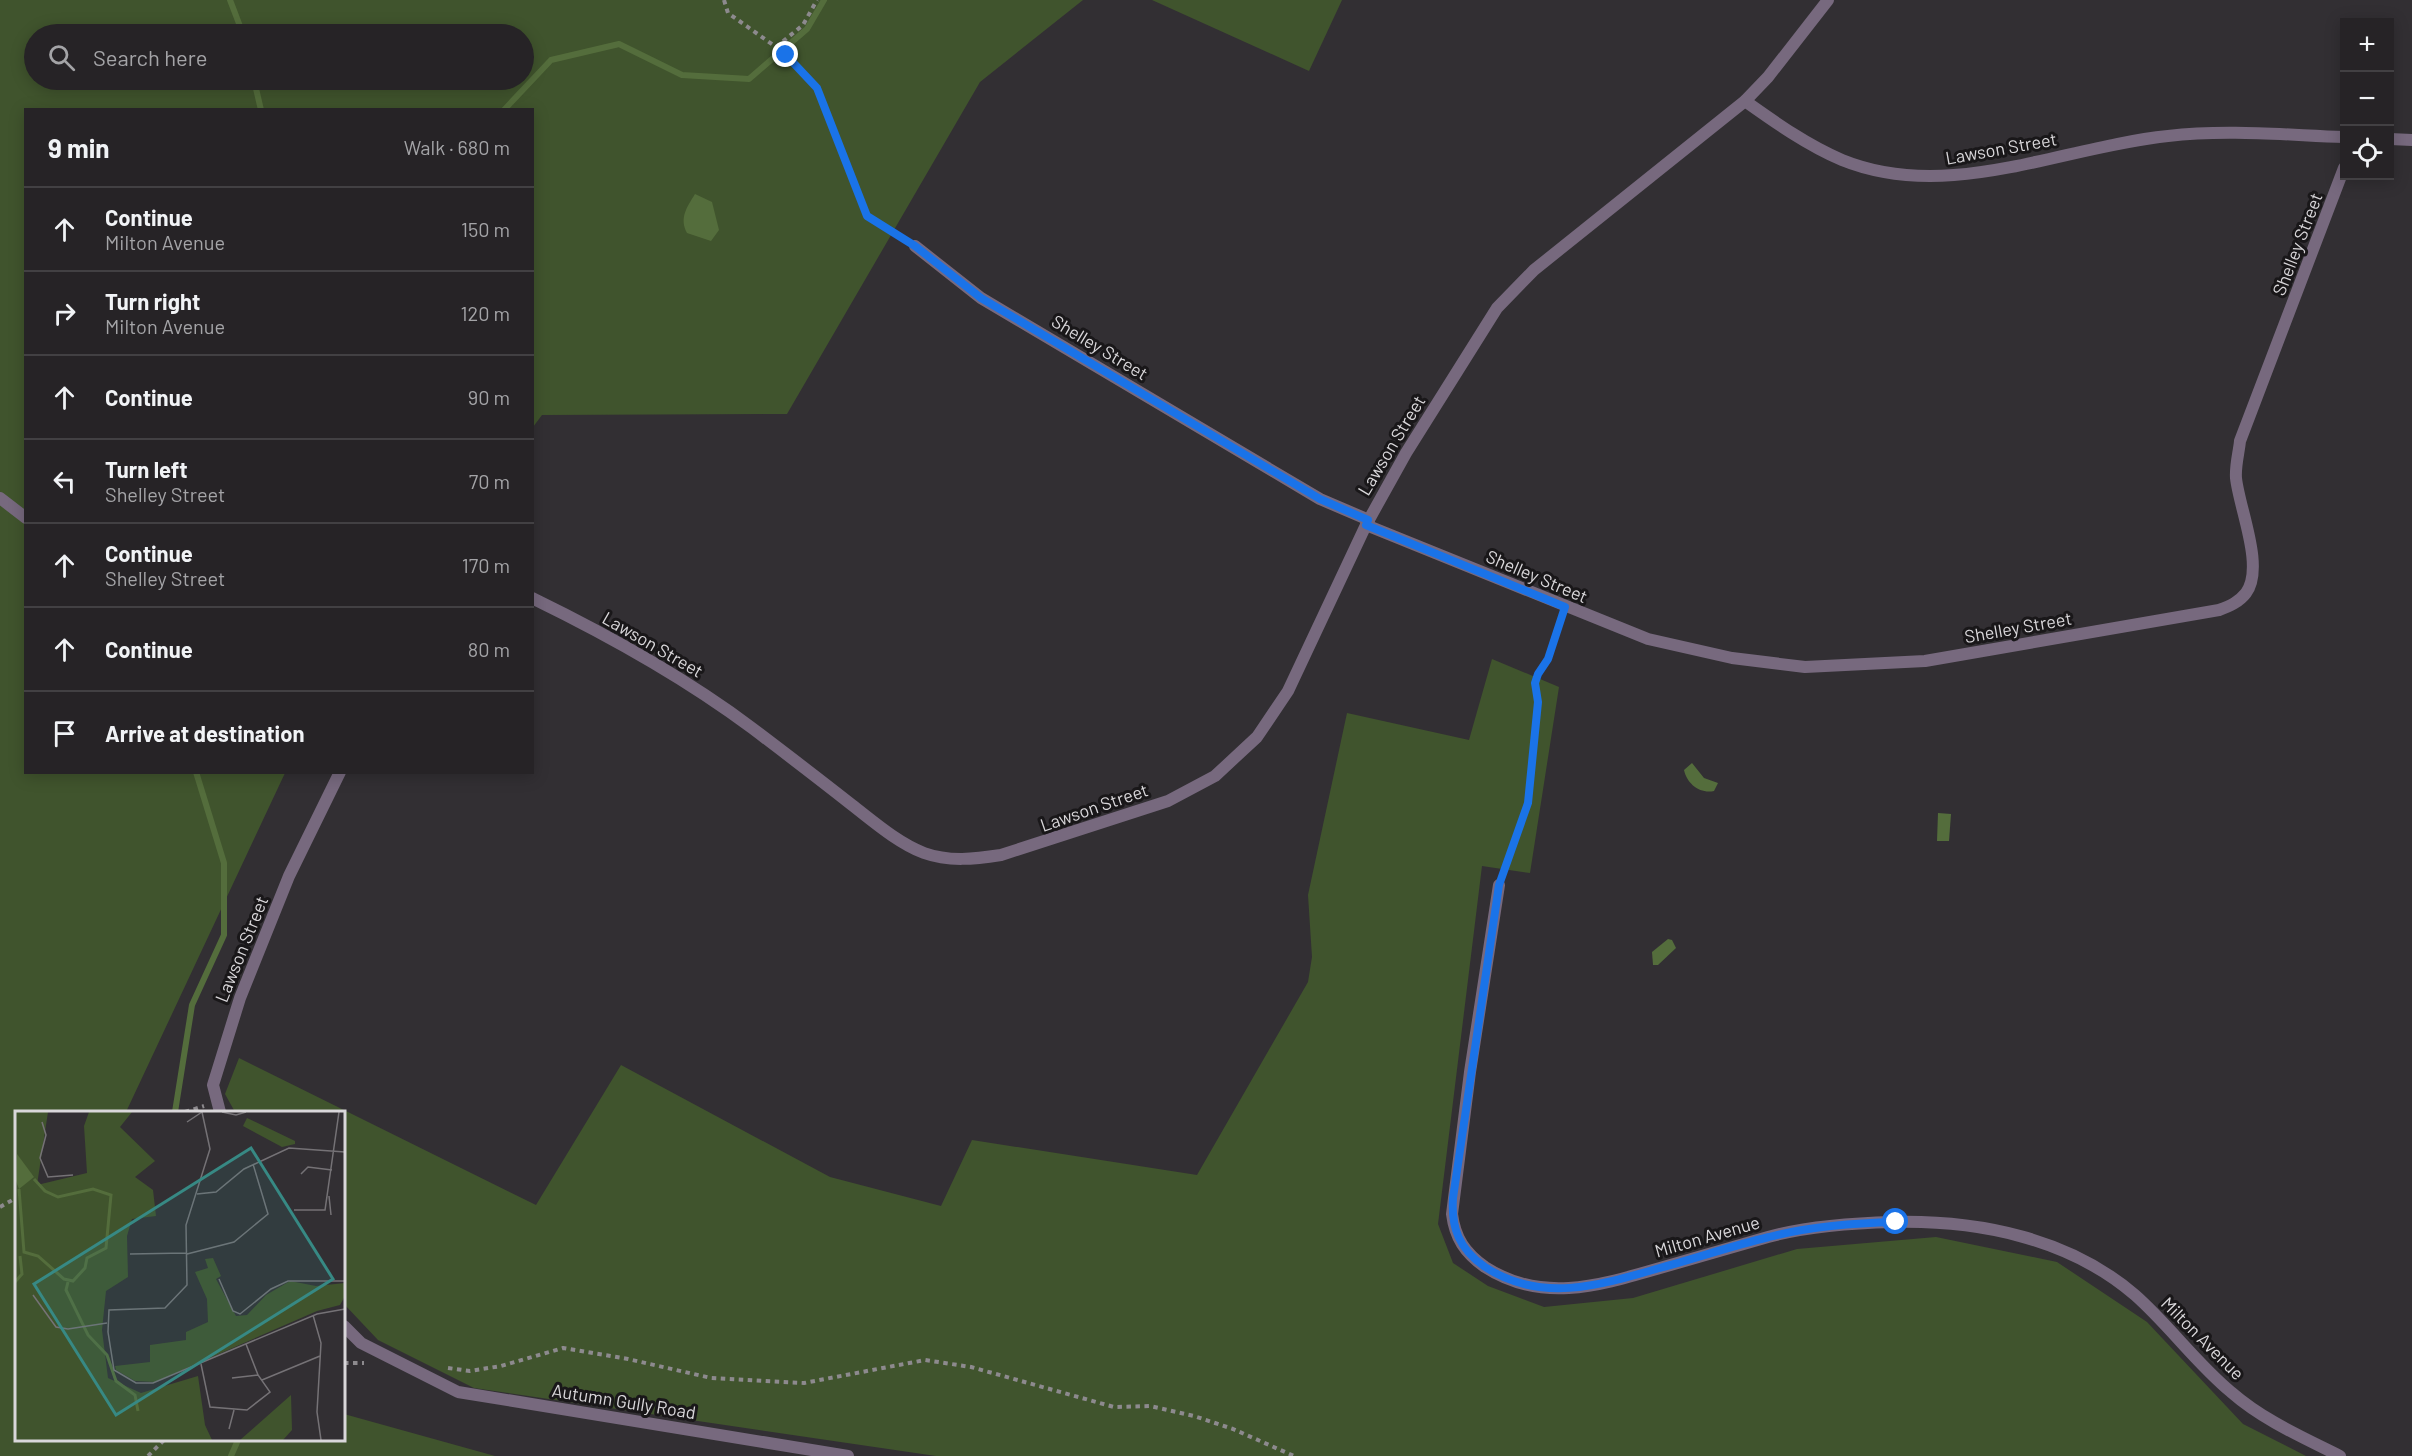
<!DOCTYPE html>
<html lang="en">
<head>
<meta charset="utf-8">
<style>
	body { margin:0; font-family:Barlow,sans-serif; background:#322f32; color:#f1f3f6 }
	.controls { position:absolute; right:18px; top:18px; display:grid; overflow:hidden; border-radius:0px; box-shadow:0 3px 15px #0003 }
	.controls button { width:54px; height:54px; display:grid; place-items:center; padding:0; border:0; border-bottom:2px solid #424043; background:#262326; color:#f1f3f6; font:30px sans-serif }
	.stop { position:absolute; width:18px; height:18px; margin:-14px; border:4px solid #1a73e8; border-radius:50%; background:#fff }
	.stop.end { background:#1a73e8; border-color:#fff; box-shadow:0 2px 6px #0008 }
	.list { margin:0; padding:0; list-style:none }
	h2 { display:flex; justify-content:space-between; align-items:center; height:78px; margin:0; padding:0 24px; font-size:26px }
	h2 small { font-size:20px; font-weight:400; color:#a4a4a7 }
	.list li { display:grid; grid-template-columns:39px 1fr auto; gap:18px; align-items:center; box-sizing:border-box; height:84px; padding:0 24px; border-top:2px solid #424043 }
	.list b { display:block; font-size:22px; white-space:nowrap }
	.list p { margin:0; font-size:20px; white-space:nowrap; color:#a4a4a7 }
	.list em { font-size:20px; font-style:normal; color:#a4a4a7 }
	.icon { flex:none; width:33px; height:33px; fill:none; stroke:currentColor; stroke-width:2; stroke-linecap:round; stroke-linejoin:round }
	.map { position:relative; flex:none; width:2412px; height:1456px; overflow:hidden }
	.search { position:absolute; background:#262326; box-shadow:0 3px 15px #0003; left:24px; top:24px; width:510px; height:66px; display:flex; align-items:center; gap:15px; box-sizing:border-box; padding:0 21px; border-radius:33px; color:#a4a4a7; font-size:22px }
	.panel { position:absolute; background:#262326; box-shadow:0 3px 15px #0003; left:24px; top:108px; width:510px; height:666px; border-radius:0px }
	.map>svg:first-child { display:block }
	.green { fill:#40542d; fill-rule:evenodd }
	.water { fill:#546d3c }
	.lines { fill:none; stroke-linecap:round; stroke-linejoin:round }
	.stream { stroke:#546d3c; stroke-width:6 }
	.path { stroke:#8d8a8e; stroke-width:4; stroke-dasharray:4.5 4.5; stroke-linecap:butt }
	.street { stroke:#77697e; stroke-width:12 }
	.route { stroke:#1a73e8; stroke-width:8 }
	.labels { text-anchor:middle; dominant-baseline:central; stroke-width:6; stroke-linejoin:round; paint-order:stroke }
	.street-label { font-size:18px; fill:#d9d7da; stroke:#191719 }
	.inset-river { fill:none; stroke:#546d3c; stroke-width:3 }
	.inset-road { fill:none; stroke:#757276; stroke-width:1.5 }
	.view { fill:#378984; fill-opacity:0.15; stroke:#378984; stroke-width:3 }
	.inset-edge { fill:none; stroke:#d9d7da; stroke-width:3 }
</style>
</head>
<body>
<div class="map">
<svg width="2412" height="1456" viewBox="0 0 2412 1456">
	<rect width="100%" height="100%" fill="#322f33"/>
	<!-- green -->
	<g class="green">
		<path d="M 0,0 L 1083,0 L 980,82 L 787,414 L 542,415 L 533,427 L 532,110 L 26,110 L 26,772 L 285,773 L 126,1112 L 16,1112 L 16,1440 L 344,1440 L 344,1414 L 495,1456 L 0,1456 ZM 34,34 L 524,34 L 524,80 L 34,80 Z"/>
		<path d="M 1152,0 L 1342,0 L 1309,71 Z"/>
		<path d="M 1492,659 L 1559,687 L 1530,873 L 1482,866 L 1438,1224 L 1453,1263 L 1488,1286 L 1544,1307 L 1633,1298 L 1797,1249 L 1936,1237 L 2057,1262 L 2147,1322 L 2243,1424 L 2306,1456 L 936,1456 L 474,1388 L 378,1340 L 344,1304 L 344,1112 L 235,1112 L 225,1094 L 239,1058 L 536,1205 L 621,1065 L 830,1177 L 941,1206 L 972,1140 L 1197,1175 L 1308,982 L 1312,957 L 1308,895 L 1347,713 L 1469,740 Z"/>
	</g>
	<!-- water -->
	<g class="water">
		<path d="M 695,194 L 712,202 L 719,230 L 711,241 L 687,233 C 679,218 687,207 695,194 Z"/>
		<path d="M 1692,763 L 1704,778 L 1718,783 L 1714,791 C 1700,794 1687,784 1684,770 Z"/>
		<path d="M 1938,813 L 1951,814 L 1949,841 L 1937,841 Z"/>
		<path d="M 1668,939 L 1672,940 L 1676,948 L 1658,965 L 1653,965 L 1652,952 Z"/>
	</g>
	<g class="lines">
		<!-- stream -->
		<g class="stream">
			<path d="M 230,0 L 243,34"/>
			<path d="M 254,80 L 261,110"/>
			<path d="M 504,110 L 551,60 L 619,44 L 682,75 L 749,79 L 807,29 L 824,0"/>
			<path d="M 175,1112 L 192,1005 L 224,935 L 224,863 L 196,772"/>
			<path d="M 231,1456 L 238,1440"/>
		</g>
		<!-- path -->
		<g class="path">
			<path d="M 724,0 L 728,13 L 776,47 L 817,88 L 867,216 L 904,239"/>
			<path d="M 776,47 L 803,25 L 817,0"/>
			<path d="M 1503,873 L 1528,803 L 1538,702 L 1535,683 L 1538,674 L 1548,659 L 1561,620"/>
			<path d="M 185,1112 L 204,1106"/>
			<path d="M 0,1207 L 16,1198"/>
			<path d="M 344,1363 L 364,1363"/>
			<path d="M 448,1368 L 470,1371 L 501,1366 L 563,1348 L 628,1359 L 711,1378 L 804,1383 L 925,1360 L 971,1367 L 1114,1407 L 1150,1406 L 1194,1416 L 1233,1429 L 1294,1456"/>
			<path d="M 148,1456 L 164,1440"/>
		</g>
		<!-- street -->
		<g class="street">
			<path d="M 1745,101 C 1776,123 1807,145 1842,160 C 1948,203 2061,147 2168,136 C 2226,129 2286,135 2344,137"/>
			<path d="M 2390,139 L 2412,140"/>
			<path d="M 915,246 L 981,298 L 1320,499 L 1369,520"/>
			<path d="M 0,498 L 26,518"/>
			<path d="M 1366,525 L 1648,639 L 1732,658 L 1805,667 L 1925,661 L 2219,610 C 2230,606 2239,602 2246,593 C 2265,567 2239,508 2236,478 C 2235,466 2239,452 2240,441 L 2344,168"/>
			<path d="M 532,598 C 608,635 684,677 752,728 C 785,753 819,779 852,805 C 874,822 898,843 924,853 C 949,862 975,859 1001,855 L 1168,801 L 1215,776 L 1257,737 L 1288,691 L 1366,525 L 1406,453 L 1497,308 L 1534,270 L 1745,101 L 1768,77 L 1828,0"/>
			<path d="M 1499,885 L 1470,1072 L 1452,1214 C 1455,1238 1465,1253 1485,1267 C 1542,1304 1601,1285 1660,1268 C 1696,1258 1732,1247 1768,1237 C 1808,1226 1851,1223 1893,1222 C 1978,1220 2069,1238 2135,1295 C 2169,1325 2196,1363 2231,1392 C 2263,1420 2302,1437 2340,1456"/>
			<path d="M 220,1112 L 213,1085 L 240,998 L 289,876 L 340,772"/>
			<path d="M 344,1326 L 361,1343 L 458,1392 L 848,1456"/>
		</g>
	</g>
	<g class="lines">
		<!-- route -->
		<path class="route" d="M 786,55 L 817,88 L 867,216 L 915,246 L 981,298 L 1320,499 L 1368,520 L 1366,525 L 1565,607 L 1548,659 L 1538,674 L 1535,683 L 1538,702 L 1528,803 L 1499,885 L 1453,1198 C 1451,1228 1459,1249 1485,1267 C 1540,1303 1598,1286 1656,1269 C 1694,1259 1731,1246 1769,1237 C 1811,1226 1853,1223 1896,1222"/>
	</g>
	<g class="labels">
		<!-- street labels -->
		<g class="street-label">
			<text transform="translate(2001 148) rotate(-10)">Lawson Street</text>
			<text transform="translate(2297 244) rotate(-69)">Shelley Street</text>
			<text transform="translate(1100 347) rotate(31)">Shelley Street</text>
			<text transform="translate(1391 445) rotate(-59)">Lawson Street</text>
			<text transform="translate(1537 576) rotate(23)">Shelley Street</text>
			<text transform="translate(2018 627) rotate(-10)">Shelley Street</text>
			<text transform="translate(653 644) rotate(30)">Lawson Street</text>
			<text transform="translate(1094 807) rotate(-19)">Lawson Street</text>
			<text transform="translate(241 949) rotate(-68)">Lawson Street</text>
			<text transform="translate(1707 1236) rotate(-16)">Milton Avenue</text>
			<text transform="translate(2203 1338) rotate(45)">Milton Avenue</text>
			<text transform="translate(624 1401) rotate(9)">Autumn Gully Road</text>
		</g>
	</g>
	<!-- overview -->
	<g transform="translate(15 1111)">
		<rect width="330" height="330" fill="#322f33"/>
		<path d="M 0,1 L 33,1 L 22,74 L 72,62 L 69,15 L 74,1 L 117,1 L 105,16 L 140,50 L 120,66 L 138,79 L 141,105 L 117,108 L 112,125 L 113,166 L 91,180 L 87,219 L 93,267 L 126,282 L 183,265 L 190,314 L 197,329 L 0,329 ZM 232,7 L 280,30 L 280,33 L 267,36 L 228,15 ZM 198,147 L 206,165 L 201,168 L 221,205 L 232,204 L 251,184 L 275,170 L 301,175 L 330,172 L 330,185 L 325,194 L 302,200 L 140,271 L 120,270 L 101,259 L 100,255 L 135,251 L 135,234 L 171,229 L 171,221 L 193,211 L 192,188 L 180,161 L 193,157 L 190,148 ZM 276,284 L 277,319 L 268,329 L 225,329 Z" fill="#40542d"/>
		<path d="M 2,43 L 19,66 L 4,78 L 1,70 Z" fill="#546d3c"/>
		<path class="inset-river" d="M 4,78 L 9,141 L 23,145 L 49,168 L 58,170 L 70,157 L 72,147 L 91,137 L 96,84 L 78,78 L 43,86 L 30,80 L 19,68M 0,171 L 7,163 L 5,145M 53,171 L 51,179 L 73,224 L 92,244 L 101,270 L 120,284 L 123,300"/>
		<path class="inset-road" d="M 187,1 L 195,38 L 171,114 L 172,174 L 150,197 L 94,199 L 93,221 L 99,259 L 121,272 L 138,272 L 302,203 L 330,198M 207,1 L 221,4 L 231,1M 27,11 L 31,24 L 25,47 L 33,66 L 58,64M 172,11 L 187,1M 286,63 L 293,56 L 317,59M 182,83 L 201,81 L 229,58 L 274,37 L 330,41M 314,85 L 316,104M 279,99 L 310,99 L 324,1M 115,143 L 171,142M 172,143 L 219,131 L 253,103 L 238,53M 204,168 L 218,200 L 225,203 L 256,178 L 273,170 L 330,170M 18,184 L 41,216 L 53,218 L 92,212M 298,204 L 306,232 L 302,301 L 306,329M 186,253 L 195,296 L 232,299 L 255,281 L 243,264 L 231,233M 217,267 L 243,264M 247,269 L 305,245M 214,318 L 219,299"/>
		<path class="view" d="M 236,37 L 318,168 L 101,304 L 19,173 Z"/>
		<rect width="330" height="330" class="inset-edge"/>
	</g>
</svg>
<div class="controls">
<button>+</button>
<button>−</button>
<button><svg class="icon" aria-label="locate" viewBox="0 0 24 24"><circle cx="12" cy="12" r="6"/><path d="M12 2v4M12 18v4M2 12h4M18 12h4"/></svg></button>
</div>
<div class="stop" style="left:1896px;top:1222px"></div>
<div class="stop end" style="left:786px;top:55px"></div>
<div class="search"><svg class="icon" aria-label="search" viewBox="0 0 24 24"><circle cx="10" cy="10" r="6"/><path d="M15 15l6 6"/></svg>Search here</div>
<section class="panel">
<h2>9 min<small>Walk · 680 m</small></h2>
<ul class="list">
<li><svg class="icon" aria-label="ahead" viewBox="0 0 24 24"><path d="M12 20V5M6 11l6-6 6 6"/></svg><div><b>Continue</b><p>Milton Avenue</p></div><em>150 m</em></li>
<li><svg class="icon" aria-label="right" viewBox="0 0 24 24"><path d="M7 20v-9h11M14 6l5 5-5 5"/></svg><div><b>Turn right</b><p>Milton Avenue</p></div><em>120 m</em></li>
<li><svg class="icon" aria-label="ahead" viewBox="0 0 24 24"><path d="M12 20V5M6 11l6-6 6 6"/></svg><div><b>Continue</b></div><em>90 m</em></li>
<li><svg class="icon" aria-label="left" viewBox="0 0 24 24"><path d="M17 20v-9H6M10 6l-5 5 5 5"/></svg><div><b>Turn left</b><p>Shelley Street</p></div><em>70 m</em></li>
<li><svg class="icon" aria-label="ahead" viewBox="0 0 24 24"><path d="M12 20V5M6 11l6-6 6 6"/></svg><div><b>Continue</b><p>Shelley Street</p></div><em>170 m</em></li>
<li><svg class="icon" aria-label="ahead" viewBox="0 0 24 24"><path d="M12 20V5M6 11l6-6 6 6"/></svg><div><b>Continue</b></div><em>80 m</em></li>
<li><svg class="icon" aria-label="arrive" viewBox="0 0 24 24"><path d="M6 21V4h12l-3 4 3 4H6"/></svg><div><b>Arrive at destination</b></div></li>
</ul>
</section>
</div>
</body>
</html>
